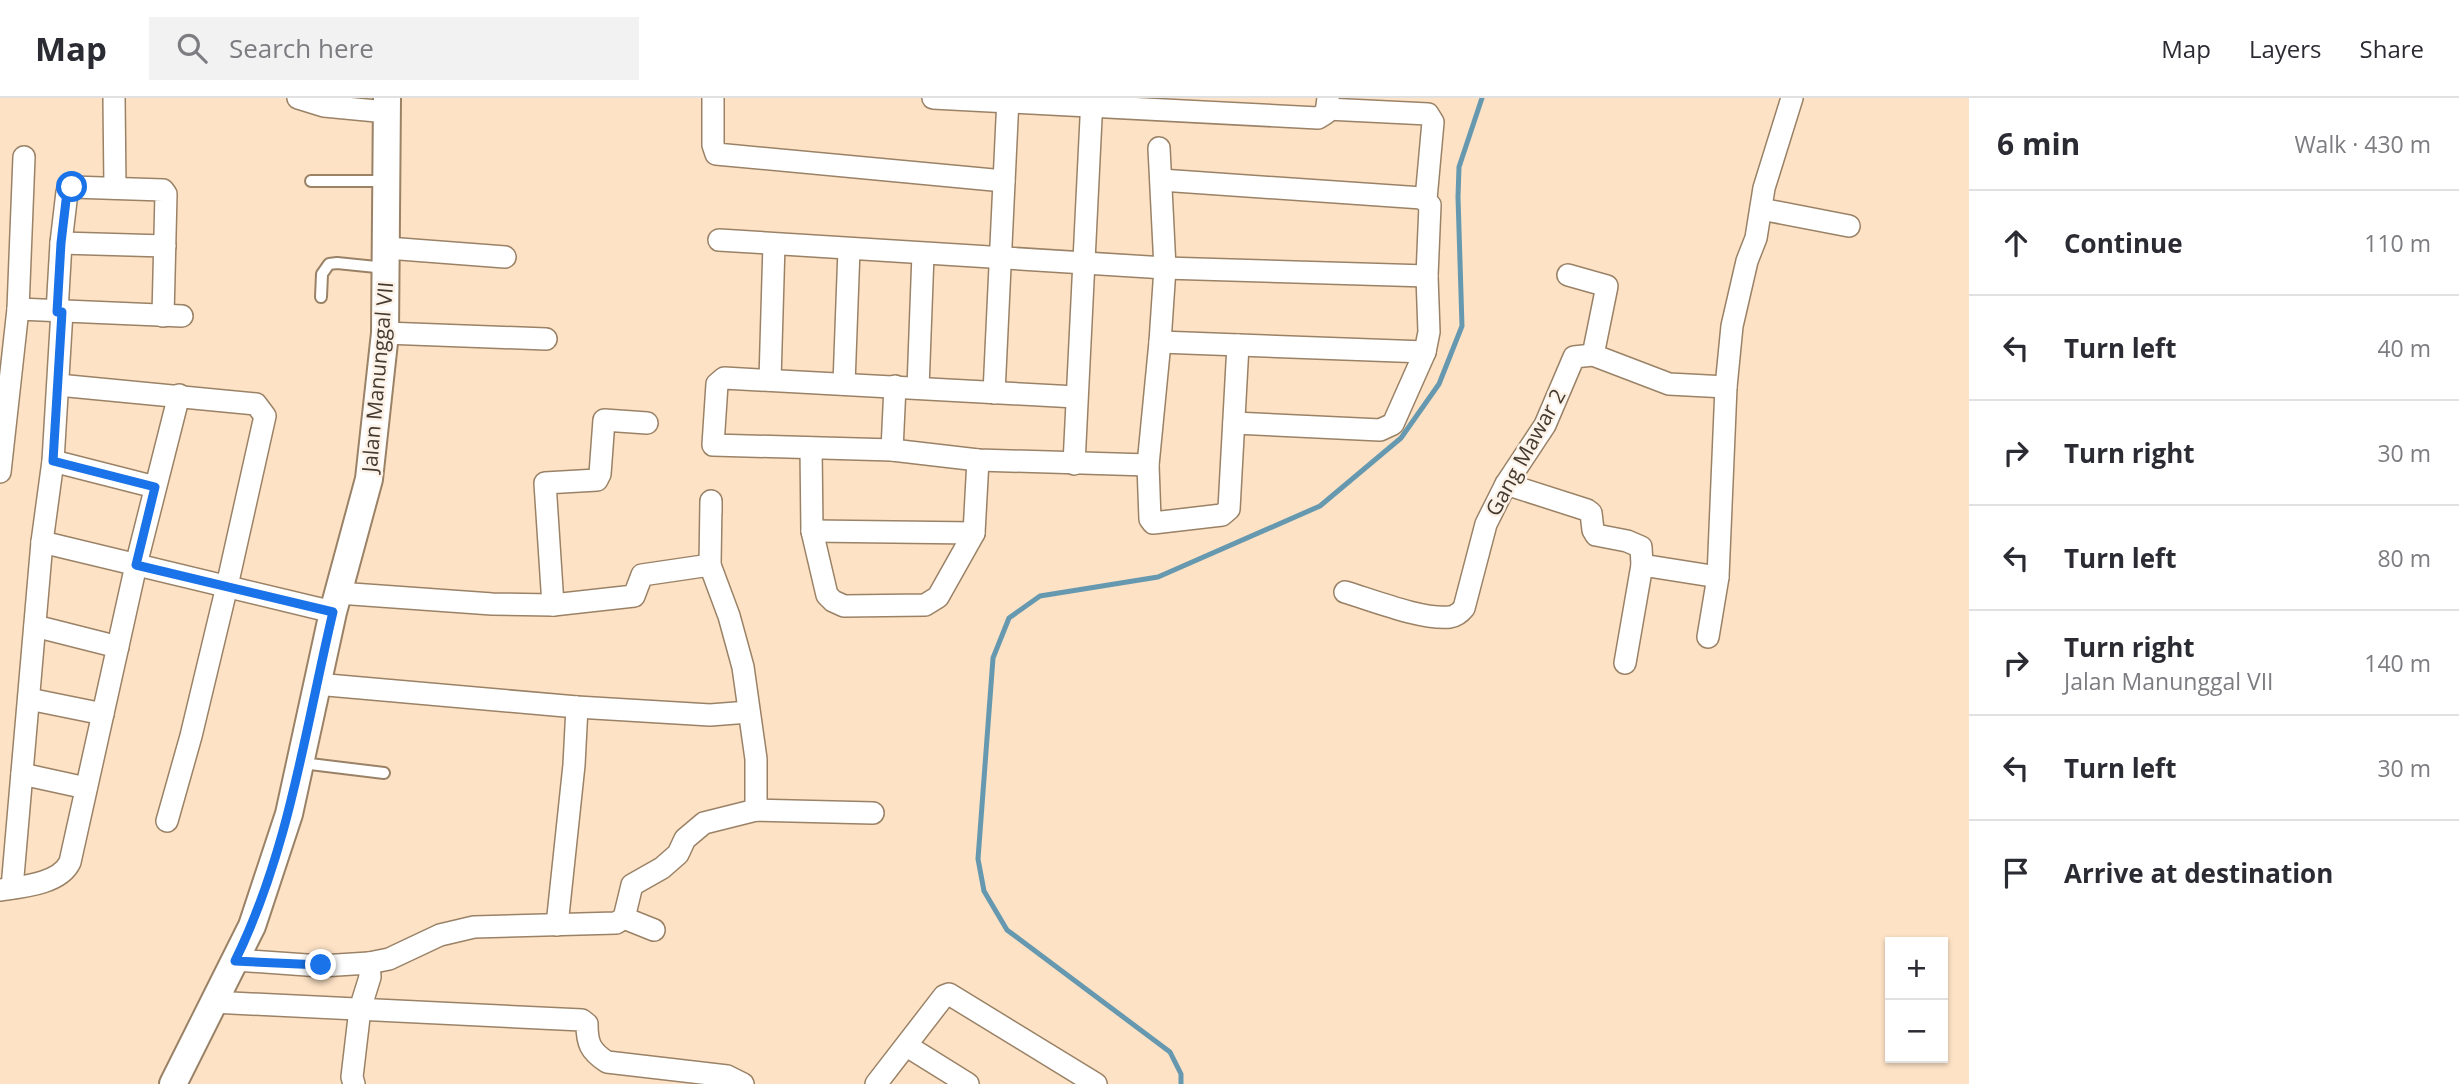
<!DOCTYPE html>
<html lang="en">
<head>
<meta charset="utf-8">
<style>
	body { margin:0; font-family:"Open Sans",sans-serif; background:#f2f2f3; color:#2b2b33 }
	.controls { position:absolute; right:21px; bottom:21px; display:grid; overflow:hidden; border-radius:0px; box-shadow:0 2px 5px #0004 }
	.controls button { width:63px; height:63px; display:grid; place-items:center; padding:0; border:0; border-bottom:2px solid #e1e1e2; background:#fff; color:#2b2b33; font:35px sans-serif }
	.stop { position:absolute; width:21px; height:21px; margin:-16px; border:5px solid #1a73e8; border-radius:50%; background:#fff }
	.stop.end { background:#1a73e8; border-color:#fff; box-shadow:0 2px 7px #0008 }
	.list { margin:0; padding:0; list-style:none }
	h2 { display:flex; justify-content:space-between; align-items:center; height:91px; margin:0; padding:0 28px; font-size:30px }
	h2 small { font-size:23px; font-weight:400; color:#7c7c81 }
	.list li { display:grid; grid-template-columns:46px 1fr auto; gap:21px; align-items:center; box-sizing:border-box; height:105px; padding:0 28px; border-top:2px solid #e1e1e2 }
	.list b { display:block; font-size:26px; white-space:nowrap }
	.list p { margin:0; font-size:23px; white-space:nowrap; color:#7c7c81 }
	.list em { font-size:23px; font-style:normal; color:#7c7c81 }
	.icon { flex:none; width:38px; height:38px; fill:none; stroke:currentColor; stroke-width:2; stroke-linecap:round; stroke-linejoin:round }
	.map { position:relative; flex:none; width:1969px; height:986px; overflow:hidden }
	header { display:flex; align-items:center; gap:42px; box-sizing:border-box; height:98px; padding:0 35px; background:#fff; border-bottom:2px solid #e1e1e2 }
	header strong { font-size:33px }
	nav { display:flex; gap:38px; margin-inline-start:auto; font-size:24px }
	.search { width:490px; height:63px; background:#f2f2f3; display:flex; align-items:center; gap:18px; box-sizing:border-box; padding:0 24px; border-radius:0px; color:#7c7c81; font-size:26px }
	main { display:flex }
	aside { flex:1; background:#fff }
	.map>svg:first-child { display:block }
	.lines { fill:none; stroke-linecap:round; stroke-linejoin:round }
	.stream { stroke:#6699b0; stroke-width:5 }
	.service-casing { stroke:#9a8267; stroke-width:14 }
	.minor-casing { stroke:#9a8267; stroke-width:24 }
	.tertiary-casing { stroke:#9a8267; stroke-width:30 }
	.service { stroke:#fff; stroke-width:10 }
	.minor { stroke:#fff; stroke-width:21 }
	.tertiary { stroke:#fff; stroke-width:26 }
	.route { stroke:#1a73e8; stroke-width:9 }
	.labels { text-anchor:middle; dominant-baseline:central; stroke-width:5; stroke-linejoin:round; paint-order:stroke }
	.street-label { font-size:21px; fill:#453a2f; stroke:#fdf2e7 }
</style>
</head>
<body>
<header>
<strong>Map</strong>
<div class="search"><svg class="icon" aria-label="search" viewBox="0 0 24 24"><circle cx="10" cy="10" r="6"/><path d="M15 15l6 6"/></svg>Search here</div>
<nav><a>Map</a><a>Layers</a><a>Share</a></nav>
</header>
<main>
<div class="map">
<svg width="1969" height="986" viewBox="0 0 1969 986">
	<rect width="100%" height="100%" fill="#fde2c5"/>
	<g class="lines">
		<!-- stream -->
		<path class="stream" d="M 1181,986 L 1181,976 L 1170,954 L 1007,832 L 984,793 L 978,761 L 993,560 L 1009,520 L 1040,498 L 1158,479 L 1320,408 L 1401,340 L 1439,286 L 1462,228 L 1458,99 L 1459,69 L 1482,0"/>
		<defs>
			<g id="service">
				<path d="M 311,83 L 387,83"/>
				<path d="M 321,199 L 322,176 L 329,166 L 337,165 L 386,170"/>
				<path d="M 302,665 L 384,675"/>
			</g>
			<g id="minor">
				<path d="M 114,0 L 115,90"/>
				<path d="M 298,0 L 324,8 L 387,14"/>
				<path d="M 713,0 L 713,47 L 716,56 L 1004,83"/>
				<path d="M 933,0 L 1318,20 L 1326,15 L 1328,0"/>
				<path d="M 1327,11 L 1428,16 L 1433,24 L 1426,101"/>
				<path d="M 1159,50 L 1165,170 L 1160,244 L 1148,367 L 1150,421 L 1153,425 L 1222,417 L 1229,411 L 1238,247"/>
				<path d="M 1161,82 L 1422,100 L 1430,107 L 1427,178 L 1429,234 L 1425,254 L 1393,326 L 1380,332 L 1234,325"/>
				<path d="M 1761,111 L 1849,128"/>
				<path d="M 719,142 L 1165,170 L 1427,178"/>
				<path d="M 61,145 L 165,148"/>
				<path d="M 387,150 L 505,159"/>
				<path d="M 1568,177 L 1607,188 L 1593,257"/>
				<path d="M 18,211 L 182,218"/>
				<path d="M 57,214 L 61,145 L 67,94 L 72,89 L 163,92 L 166,96 L 163,218"/>
				<path d="M 385,235 L 546,241"/>
				<path d="M 1160,244 L 1425,254"/>
				<path d="M 770,282 L 774,146"/>
				<path d="M 844,286 L 849,151"/>
				<path d="M 58,287 L 256,306 L 265,318 L 227,488 L 191,638 L 167,723"/>
				<path d="M 918,290 L 923,156"/>
				<path d="M 994,295 L 1008,0"/>
				<path d="M 1076,299 L 724,280 L 717,286 L 713,347 L 892,352 L 978,362 L 1148,367"/>
				<path d="M 811,350 L 812,433 L 827,497 L 833,503 L 844,508 L 925,507 L 938,499 L 974,435 L 978,362"/>
				<path d="M 892,352 L 895,288"/>
				<path d="M 53,363 L 155,389"/>
				<path d="M 1074,366 L 1092,0"/>
				<path d="M 0,374 L 18,211 L 24,59"/>
				<path d="M 1506,386 L 1587,412 L 1591,415 L 1593,432 L 1596,437 L 1627,443 L 1641,449 L 1642,467 L 1625,565"/>
				<path d="M 711,415 L 711,403 L 710,467 L 729,518 L 743,569 L 756,661 L 756,712"/>
				<path d="M 812,433 L 974,435"/>
				<path d="M 42,444 L 333,514"/>
				<path d="M 1642,467 L 1718,479"/>
				<path d="M 1345,494 C 1372,502 1422,522 1450,519 C 1456,518 1460,515 1464,510 L 1486,426 L 1506,386 L 1545,327 L 1574,259 L 1593,257 L 1669,286 L 1726,289"/>
				<path d="M 338,495 L 492,506 L 553,507 L 634,498 L 642,477 L 710,467"/>
				<path d="M 553,507 L 545,385 L 597,382 L 600,376 L 604,322 L 647,325"/>
				<path d="M 35,528 L 118,549"/>
				<path d="M 1708,539 L 1718,479 L 1726,289 L 1732,228 L 1747,163 L 1756,140 L 1764,90 L 1792,0"/>
				<path d="M 316,586 L 577,609 L 710,617 L 749,614"/>
				<path d="M 29,601 L 103,616"/>
				<path d="M 22,676 L 86,690"/>
				<path d="M 12,790 L 42,444 L 53,363 L 62,213"/>
				<path d="M 0,792 C 21,789 60,786 70,764 L 136,467 L 179,297"/>
				<path d="M 624,820 L 654,832"/>
				<path d="M 557,827 L 574,667 L 577,609"/>
				<path d="M 235,862 L 321,868 L 369,865 L 370,879 L 360,911 L 352,979 L 354,986"/>
				<path d="M 369,865 L 389,861 L 440,837 L 474,829 L 616,825 L 624,820 L 632,787 L 662,770 L 678,756 L 685,741 L 704,725 L 756,712 L 873,715"/>
				<path d="M 212,904 L 582,922 L 587,926 C 587,945 590,953 607,964 L 727,978 L 743,986"/>
				<path d="M 907,948 L 968,986"/>
				<path d="M 876,986 L 944,898 L 949,896 L 1096,986"/>
			</g>
			<path id="tertiary" d="M 173,986 L 252,828 L 289,716 L 333,514 L 369,381 L 385,235 L 387,0"/>
		</defs>
		<!-- service casing -->
		<use href="#service" class="service-casing"/>
		<!-- minor casing -->
		<use href="#minor" class="minor-casing"/>
		<!-- tertiary casing -->
		<use href="#tertiary" class="tertiary-casing"/>
		<!-- service -->
		<use href="#service" class="service"/>
		<!-- minor -->
		<use href="#minor" class="minor"/>
		<!-- tertiary -->
		<use href="#tertiary" class="tertiary"/>
	</g>
	<g class="lines">
		<!-- route -->
		<path class="route" d="M 72,89 L 67,94 L 61,145 L 57,214 L 62,214 L 53,363 L 155,389 L 136,467 L 333,514 C 305,632 289,753 235,863 L 321,867"/>
	</g>
	<g class="labels">
		<!-- street labels -->
		<g class="street-label">
			<text transform="translate(377 279) rotate(-85)">Jalan Manunggal VII</text>
			<text transform="translate(1525 354) rotate(-61)">Gang Mawar 2</text>
		</g>
	</g>
</svg>
<div class="controls">
<button>+</button>
<button>−</button>
</div>
<div class="stop" style="left:72px;top:89px"></div>
<div class="stop end" style="left:321px;top:867px"></div>
</div>
<aside>
<h2>6 min<small>Walk · 430 m</small></h2>
<ul class="list">
<li><svg class="icon" aria-label="ahead" viewBox="0 0 24 24"><path d="M12 20V5M6 11l6-6 6 6"/></svg><div><b>Continue</b></div><em>110 m</em></li>
<li><svg class="icon" aria-label="left" viewBox="0 0 24 24"><path d="M17 20v-9H6M10 6l-5 5 5 5"/></svg><div><b>Turn left</b></div><em>40 m</em></li>
<li><svg class="icon" aria-label="right" viewBox="0 0 24 24"><path d="M7 20v-9h11M14 6l5 5-5 5"/></svg><div><b>Turn right</b></div><em>30 m</em></li>
<li><svg class="icon" aria-label="left" viewBox="0 0 24 24"><path d="M17 20v-9H6M10 6l-5 5 5 5"/></svg><div><b>Turn left</b></div><em>80 m</em></li>
<li><svg class="icon" aria-label="right" viewBox="0 0 24 24"><path d="M7 20v-9h11M14 6l5 5-5 5"/></svg><div><b>Turn right</b><p>Jalan Manunggal VII</p></div><em>140 m</em></li>
<li><svg class="icon" aria-label="left" viewBox="0 0 24 24"><path d="M17 20v-9H6M10 6l-5 5 5 5"/></svg><div><b>Turn left</b></div><em>30 m</em></li>
<li><svg class="icon" aria-label="arrive" viewBox="0 0 24 24"><path d="M6 21V4h12l-3 4 3 4H6"/></svg><div><b>Arrive at destination</b></div></li>
</ul>
</aside>
</main>
</body>
</html>
